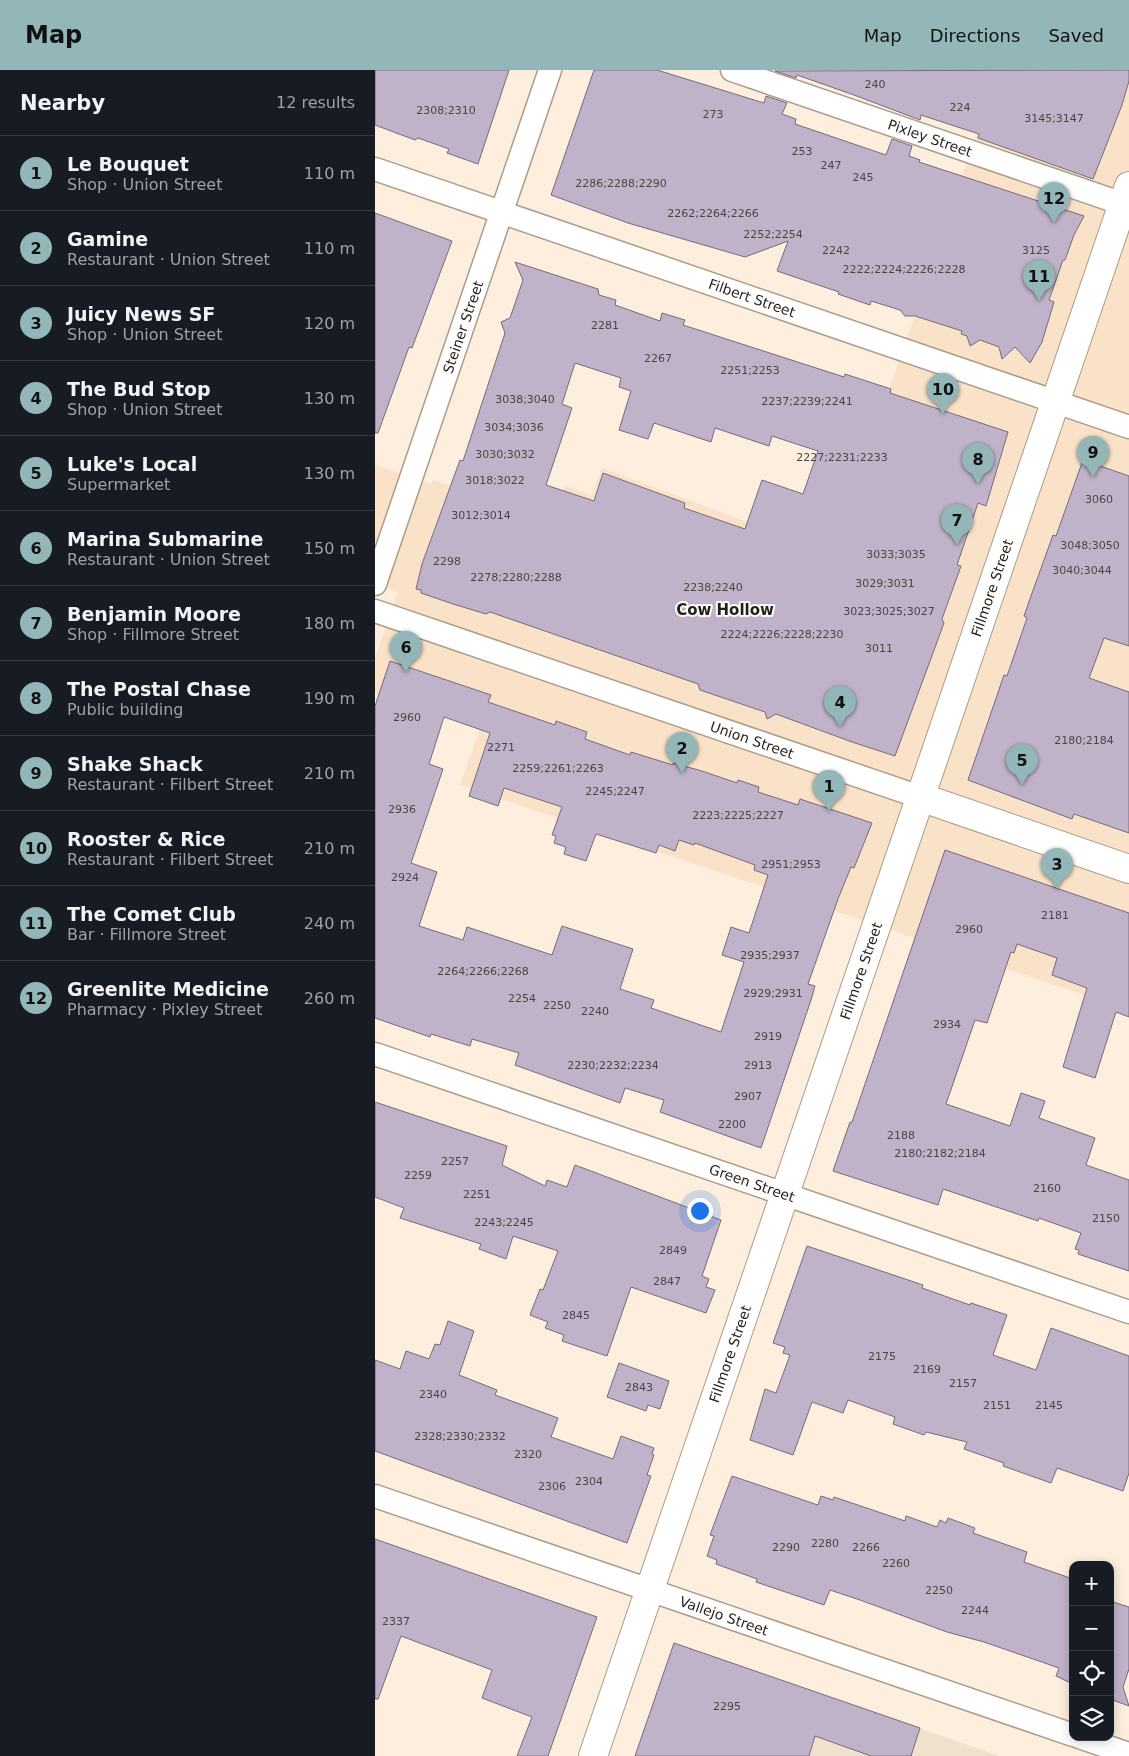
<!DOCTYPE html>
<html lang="en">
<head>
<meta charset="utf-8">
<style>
	body { margin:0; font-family:"DejaVu Sans",sans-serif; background:#242831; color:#f1f3f6 }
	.controls { position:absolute; right:15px; bottom:15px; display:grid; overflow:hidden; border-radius:10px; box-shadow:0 2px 12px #0003 }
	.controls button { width:45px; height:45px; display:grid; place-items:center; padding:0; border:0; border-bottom:1px solid #363941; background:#171b24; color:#f1f3f6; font:25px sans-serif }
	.you { position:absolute; left:324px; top:1140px; width:18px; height:18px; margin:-12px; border:4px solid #fff; border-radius:50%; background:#1a73e8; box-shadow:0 0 0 8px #1a73e833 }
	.badge { display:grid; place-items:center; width:32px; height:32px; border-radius:50%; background:#93b6b8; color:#111; font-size:16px; font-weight:700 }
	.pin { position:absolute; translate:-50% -41px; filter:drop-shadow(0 1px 2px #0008) }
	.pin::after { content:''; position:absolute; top:26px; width:18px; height:15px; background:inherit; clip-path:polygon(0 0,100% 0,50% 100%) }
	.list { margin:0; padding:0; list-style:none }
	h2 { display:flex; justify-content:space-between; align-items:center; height:65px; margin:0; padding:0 20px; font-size:21px }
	h2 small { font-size:16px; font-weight:400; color:#9ea1a6 }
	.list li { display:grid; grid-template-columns:32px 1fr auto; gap:15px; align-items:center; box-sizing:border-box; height:75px; padding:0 20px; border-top:1px solid #363941 }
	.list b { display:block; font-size:19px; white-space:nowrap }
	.list p { margin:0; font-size:16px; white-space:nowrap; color:#9ea1a6 }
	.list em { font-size:16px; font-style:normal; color:#9ea1a6 }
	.icon { flex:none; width:28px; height:28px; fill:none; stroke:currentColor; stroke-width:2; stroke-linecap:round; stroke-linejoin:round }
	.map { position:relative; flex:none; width:754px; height:1686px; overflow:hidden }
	header { display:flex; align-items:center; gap:30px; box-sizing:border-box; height:70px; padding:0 25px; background:#93b6b8; color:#111 }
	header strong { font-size:24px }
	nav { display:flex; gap:28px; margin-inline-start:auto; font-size:18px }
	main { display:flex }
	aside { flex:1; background:#171b24 }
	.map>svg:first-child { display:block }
	.built { fill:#f9e2c8 }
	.education { fill:#eee1cd }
	.building { fill:#c0b3c9; stroke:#766a7e; fill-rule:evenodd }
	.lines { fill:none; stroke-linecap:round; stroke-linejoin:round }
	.street-casing { stroke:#ac9c89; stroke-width:25 }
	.secondary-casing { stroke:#ac9c89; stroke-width:30 }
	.street { stroke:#fff; stroke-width:22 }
	.secondary { stroke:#fff; stroke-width:28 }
	.labels { text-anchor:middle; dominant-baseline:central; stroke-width:4; stroke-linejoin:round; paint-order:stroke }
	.number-label { font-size:11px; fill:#4c4444 }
	.street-label { font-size:14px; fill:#261f18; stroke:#fefefe }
	.neighbourhood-label { font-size:15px; font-weight:bold; fill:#261f18; stroke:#fefefe }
</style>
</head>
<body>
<header>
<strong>Map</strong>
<nav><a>Map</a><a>Directions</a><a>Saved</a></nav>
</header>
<main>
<aside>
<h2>Nearby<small>12 results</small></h2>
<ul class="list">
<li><span class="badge">1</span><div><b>Le Bouquet</b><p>Shop · Union Street</p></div><em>110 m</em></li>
<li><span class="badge">2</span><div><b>Gamine</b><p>Restaurant · Union Street</p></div><em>110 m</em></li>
<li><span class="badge">3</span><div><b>Juicy News SF</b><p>Shop · Union Street</p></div><em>120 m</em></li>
<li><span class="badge">4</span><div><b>The Bud Stop</b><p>Shop · Union Street</p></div><em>130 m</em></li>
<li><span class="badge">5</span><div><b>Luke's Local</b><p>Supermarket</p></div><em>130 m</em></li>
<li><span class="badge">6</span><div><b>Marina Submarine</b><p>Restaurant · Union Street</p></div><em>150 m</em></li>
<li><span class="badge">7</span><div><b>Benjamin Moore</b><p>Shop · Fillmore Street</p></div><em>180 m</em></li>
<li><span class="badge">8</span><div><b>The Postal Chase</b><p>Public building</p></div><em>190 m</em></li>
<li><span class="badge">9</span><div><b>Shake Shack</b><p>Restaurant · Filbert Street</p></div><em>210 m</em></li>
<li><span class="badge">10</span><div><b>Rooster &amp; Rice</b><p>Restaurant · Filbert Street</p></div><em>210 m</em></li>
<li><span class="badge">11</span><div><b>The Comet Club</b><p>Bar · Fillmore Street</p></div><em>240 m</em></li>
<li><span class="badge">12</span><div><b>Greenlite Medicine</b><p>Pharmacy · Pixley Street</p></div><em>260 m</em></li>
</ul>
</aside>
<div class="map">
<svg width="754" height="1686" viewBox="0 0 754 1686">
	<rect width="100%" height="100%" fill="#fdeede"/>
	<!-- built -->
	<path class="built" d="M 623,0 L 754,0 L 754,940 L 85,715 L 105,659 L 0,624 L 0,588 L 23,522 L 0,514 L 0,395 L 56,414 L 59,410 L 177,449 L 190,416 L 217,425 L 227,398 L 456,483 L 536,257 Z"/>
	<!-- education -->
	<path class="education" d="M 432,1619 L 624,1686 L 408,1686 Z"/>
	<!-- building -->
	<g class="building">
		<path d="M 0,0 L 134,0 L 103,94 L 72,83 L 74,79 L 43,68 L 40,70 L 0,55 Z"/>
		<path d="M 219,0 L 282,0 L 389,33 L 391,26 L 412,33 L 407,44 L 421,49 L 420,54 L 511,85 L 517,69 L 537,76 L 534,86 L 545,90 L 544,92 L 709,146 L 699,165 L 690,190 L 688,190 L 674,230 L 679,232 L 667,272 L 655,293 L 640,277 L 627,289 L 624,277 L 605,270 L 595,276 L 592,266 L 586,264 L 587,261 L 540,246 L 530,246 L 525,240 L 496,231 L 495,235 L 463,224 L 464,222 L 402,201 L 413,171 L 370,187 L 253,153 L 176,125 Z"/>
		<path d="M 754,0 L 754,11 L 747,35 L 718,109 L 603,68 L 604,64 L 546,45 L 545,50 L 479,25 L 422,5 L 421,8 L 400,1 Z"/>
		<path d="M 0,143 L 77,171 L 37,278 L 34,277 L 3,363 L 0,363 Z"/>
		<path d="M 140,192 L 223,219 L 224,225 L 241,230 L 240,235 L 285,251 L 287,243 L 310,250 L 308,255 L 469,307 L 470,304 L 516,319 L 515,323 L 633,362 L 611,436 L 603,433 L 582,495 L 586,496 L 567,549 L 569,553 L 520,686 L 477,672 L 401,644 L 392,649 L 390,642 L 325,620 L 323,614 L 115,542 L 111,544 L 78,534 L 46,523 L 46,520 L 41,519 L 47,494 L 85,390 L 88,391 L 130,263 L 126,252 L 135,248 L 148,210 ZM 200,293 L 246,308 L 244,317 L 256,321 L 244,360 L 273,369 L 279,353 L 336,372 L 340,358 L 394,376 L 397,366 L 443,381 L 428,424 L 387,410 L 370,459 L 309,438 L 310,433 L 228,403 L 219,431 L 171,415 L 197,338 L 187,334 Z"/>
		<path d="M 708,390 L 754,406 L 754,576 L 729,568 L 714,608 L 754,622 L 754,763 L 699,744 L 697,749 L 593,710 L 629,605 L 632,606 L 652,548 L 649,546 L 656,526 L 678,465 L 681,466 Z"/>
		<path d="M 15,591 L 116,625 L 113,632 L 180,655 L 181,651 L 212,662 L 210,669 L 255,685 L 256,682 L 298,695 L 298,693 L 327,701 L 362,713 L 363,710 L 384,717 L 383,722 L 423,735 L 425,729 L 497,753 L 479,798 L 476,797 L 463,829 L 433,914 L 440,916 L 436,930 L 386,1078 L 285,1042 L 289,1030 L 250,1018 L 245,1033 L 140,995 L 144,983 L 97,969 L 95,976 L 56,964 L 55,967 L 0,948 L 0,636 ZM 69,647 L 115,663 L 94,726 L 123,736 L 129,718 L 187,737 L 177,765 L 181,766 L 179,773 L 191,777 L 189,784 L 211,791 L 221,764 L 281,783 L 284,775 L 300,781 L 304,770 L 319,775 L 320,773 L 380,795 L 379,800 L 393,805 L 374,863 L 356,857 L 347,885 L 369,892 L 346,962 L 276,938 L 279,930 L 245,919 L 258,879 L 187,856 L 177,885 L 92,857 L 88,870 L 44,856 L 62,802 L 36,793 L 68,699 L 54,694 Z"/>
		<path d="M 570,780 L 754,843 L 754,947 L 741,942 L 720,1008 L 688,997 L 712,918 L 677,905 L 682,888 L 642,874 L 639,883 L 636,882 L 612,953 L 600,950 L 571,1034 L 635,1056 L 646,1023 L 670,1031 L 664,1048 L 720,1068 L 711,1095 L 754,1110 L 754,1201 L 703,1184 L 704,1180 L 700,1179 L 706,1163 L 664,1148 L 663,1151 L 568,1119 L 563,1135 L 458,1101 L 475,1052 L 477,1052 Z"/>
		<path d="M 0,1032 L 132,1076 L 127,1095 L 170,1116 L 172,1110 L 192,1117 L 200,1095 L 346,1150 L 327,1206 L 334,1209 L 331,1217 L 340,1220 L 331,1243 L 256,1217 L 232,1286 L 187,1271 L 189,1265 L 170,1258 L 173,1252 L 155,1245 L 165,1219 L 168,1220 L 183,1181 L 138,1166 L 131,1189 L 104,1179 L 106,1174 L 25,1148 L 29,1138 L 0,1127 Z"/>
		<path d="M 432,1176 L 548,1215 L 547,1218 L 595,1235 L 596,1233 L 632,1245 L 618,1285 L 661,1300 L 676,1258 L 754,1286 L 754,1403 L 748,1421 L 682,1398 L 676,1413 L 628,1396 L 629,1393 L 589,1379 L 592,1372 L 551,1362 L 549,1365 L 518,1354 L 520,1347 L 473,1330 L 468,1343 L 437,1332 L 418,1385 L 375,1370 L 390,1319 L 401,1323 L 415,1285 L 408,1283 L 410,1277 L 398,1273 Z"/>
		<path d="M 73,1251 L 99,1261 L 84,1305 L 122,1320 L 120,1325 L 183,1348 L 176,1367 L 238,1389 L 246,1366 L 279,1378 L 277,1384 L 279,1385 L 272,1405 L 276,1406 L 252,1473 L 0,1381 L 0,1290 L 25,1299 L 31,1281 L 54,1289 L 60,1274 L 65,1275 Z"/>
		<path d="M 244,1293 L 294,1311 L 285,1339 L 273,1335 L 271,1341 L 232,1327 Z"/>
		<path d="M 357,1406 L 443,1435 L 446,1426 L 458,1430 L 459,1427 L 530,1451 L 531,1446 L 562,1457 L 565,1450 L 571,1453 L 573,1448 L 600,1458 L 598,1463 L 652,1482 L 649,1492 L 698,1509 L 698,1614 L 681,1606 L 684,1598 L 609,1572 L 572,1562 L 485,1530 L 455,1520 L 449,1535 L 381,1512 L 382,1509 L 341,1494 L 342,1490 L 332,1486 L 339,1466 L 335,1465 Z"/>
		<path d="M 0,1469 L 222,1547 L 173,1686 L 142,1686 L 157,1647 L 107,1628 L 117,1600 L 26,1566 L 3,1629 L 0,1629 Z"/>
		<path d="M 735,1531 L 754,1537 L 754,1599 L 748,1617 L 754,1636 L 735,1629 Z"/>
		<path d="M 299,1573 L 545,1658 L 536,1686 L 496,1686 L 440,1666 L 434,1686 L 260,1686 Z"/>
	</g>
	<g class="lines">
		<defs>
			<g id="street">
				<path d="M 357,0 L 754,136"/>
				<path d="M 0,99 L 754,357"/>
				<path d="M 0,514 L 175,0"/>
				<path d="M 0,541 L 545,727"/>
				<path d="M 0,984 L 754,1242"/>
				<path d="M 0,1426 L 698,1665"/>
				<path d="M 704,1667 L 754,1684"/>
			</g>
			<g id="secondary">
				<path d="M 545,727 L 754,799"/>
				<path d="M 218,1686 L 754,116"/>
			</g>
		</defs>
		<!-- street casing -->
		<use href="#street" class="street-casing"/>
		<!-- secondary casing -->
		<use href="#secondary" class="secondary-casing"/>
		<!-- street -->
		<use href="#street" class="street"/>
		<!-- secondary -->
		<use href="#secondary" class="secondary"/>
	</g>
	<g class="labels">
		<!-- number labels -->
		<g class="number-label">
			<text x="500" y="14">240</text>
			<text x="585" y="37">224</text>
			<text x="71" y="40">2308;2310</text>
			<text x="338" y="44">273</text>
			<text x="679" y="48">3145;3147</text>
			<text x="427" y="81">253</text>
			<text x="456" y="95">247</text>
			<text x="488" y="107">245</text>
			<text x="246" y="113">2286;2288;2290</text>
			<text x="338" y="143">2262;2264;2266</text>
			<text x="398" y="164">2252;2254</text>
			<text x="461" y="180">2242</text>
			<text x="661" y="180">3125</text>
			<text x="529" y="199">2222;2224;2226;2228</text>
			<text x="230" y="255">2281</text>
			<text x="283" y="288">2267</text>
			<text x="375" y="300">2251;2253</text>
			<text x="150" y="329">3038;3040</text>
			<text x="432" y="331">2237;2239;2241</text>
			<text x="139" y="357">3034;3036</text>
			<text x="130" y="384">3030;3032</text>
			<text x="467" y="387">2227;2231;2233</text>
			<text x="120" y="410">3018;3022</text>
			<text x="724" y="429">3060</text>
			<text x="106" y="445">3012;3014</text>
			<text x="715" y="475">3048;3050</text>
			<text x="521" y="484">3033;3035</text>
			<text x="72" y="491">2298</text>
			<text x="707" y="500">3040;3044</text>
			<text x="141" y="507">2278;2280;2288</text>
			<text x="510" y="513">3029;3031</text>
			<text x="338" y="517">2238;2240</text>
			<text x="514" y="541">3023;3025;3027</text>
			<text x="407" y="564">2224;2226;2228;2230</text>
			<text x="504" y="578">3011</text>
			<text x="32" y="647">2960</text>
			<text x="709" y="670">2180;2184</text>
			<text x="126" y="677">2271</text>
			<text x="183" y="698">2259;2261;2263</text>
			<text x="240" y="721">2245;2247</text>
			<text x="27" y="739">2936</text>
			<text x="363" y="745">2223;2225;2227</text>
			<text x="416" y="794">2951;2953</text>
			<text x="30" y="807">2924</text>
			<text x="680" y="845">2181</text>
			<text x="594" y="859">2960</text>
			<text x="395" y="885">2935;2937</text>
			<text x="108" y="901">2264;2266;2268</text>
			<text x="398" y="923">2929;2931</text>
			<text x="147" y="928">2254</text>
			<text x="182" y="935">2250</text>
			<text x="220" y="941">2240</text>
			<text x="572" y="954">2934</text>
			<text x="393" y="966">2919</text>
			<text x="238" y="995">2230;2232;2234</text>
			<text x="383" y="995">2913</text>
			<text x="373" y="1026">2907</text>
			<text x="357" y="1054">2200</text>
			<text x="526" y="1065">2188</text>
			<text x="565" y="1083">2180;2182;2184</text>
			<text x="80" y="1091">2257</text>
			<text x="43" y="1105">2259</text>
			<text x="672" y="1118">2160</text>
			<text x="102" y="1124">2251</text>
			<text x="731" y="1148">2150</text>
			<text x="129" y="1152">2243;2245</text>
			<text x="298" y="1180">2849</text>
			<text x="292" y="1211">2847</text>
			<text x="201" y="1245">2845</text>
			<text x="507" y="1286">2175</text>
			<text x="552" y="1299">2169</text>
			<text x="588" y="1313">2157</text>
			<text x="264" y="1317">2843</text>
			<text x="58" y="1324">2340</text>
			<text x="622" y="1335">2151</text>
			<text x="674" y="1335">2145</text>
			<text x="85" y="1366">2328;2330;2332</text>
			<text x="153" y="1384">2320</text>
			<text x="214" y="1411">2304</text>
			<text x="177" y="1416">2306</text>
			<text x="450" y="1473">2280</text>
			<text x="411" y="1477">2290</text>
			<text x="491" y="1477">2266</text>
			<text x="521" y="1493">2260</text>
			<text x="564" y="1520">2250</text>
			<text x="600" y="1540">2244</text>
			<text x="21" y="1551">2337</text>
			<text x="352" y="1636">2295</text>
		</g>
		<!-- street labels -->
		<g class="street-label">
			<text transform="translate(555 68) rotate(19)">Pixley Street</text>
			<text transform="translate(377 228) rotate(19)">Filbert Street</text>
			<text transform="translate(88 257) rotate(-71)">Steiner Street</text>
			<text transform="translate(617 518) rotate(-71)">Fillmore Street</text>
			<text transform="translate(377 670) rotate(19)">Union Street</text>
			<text transform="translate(486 901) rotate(-71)">Fillmore Street</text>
			<text transform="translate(377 1113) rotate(19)">Green Street</text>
			<text transform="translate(355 1284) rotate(-71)">Fillmore Street</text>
			<text transform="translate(349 1546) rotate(19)">Vallejo Street</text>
		</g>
		<!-- neighbourhood labels -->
		<g class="neighbourhood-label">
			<text x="350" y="540">Cow Hollow</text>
		</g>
	</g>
</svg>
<div class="controls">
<button>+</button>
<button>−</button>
<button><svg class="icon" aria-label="locate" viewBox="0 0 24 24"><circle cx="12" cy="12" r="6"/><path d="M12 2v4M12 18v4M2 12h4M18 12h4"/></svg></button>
<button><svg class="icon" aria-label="layers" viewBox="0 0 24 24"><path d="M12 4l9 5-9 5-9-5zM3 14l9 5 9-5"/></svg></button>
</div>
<div class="you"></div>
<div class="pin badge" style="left:454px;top:741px">1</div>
<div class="pin badge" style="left:307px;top:703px">2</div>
<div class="pin badge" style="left:682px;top:819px">3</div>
<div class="pin badge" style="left:465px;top:657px">4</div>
<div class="pin badge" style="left:647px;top:715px">5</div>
<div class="pin badge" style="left:31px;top:602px">6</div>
<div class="pin badge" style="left:582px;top:475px">7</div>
<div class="pin badge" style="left:603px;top:414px">8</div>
<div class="pin badge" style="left:718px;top:407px">9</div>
<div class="pin badge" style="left:568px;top:344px">10</div>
<div class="pin badge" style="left:664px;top:231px">11</div>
<div class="pin badge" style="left:679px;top:153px">12</div>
</div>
</main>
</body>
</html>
